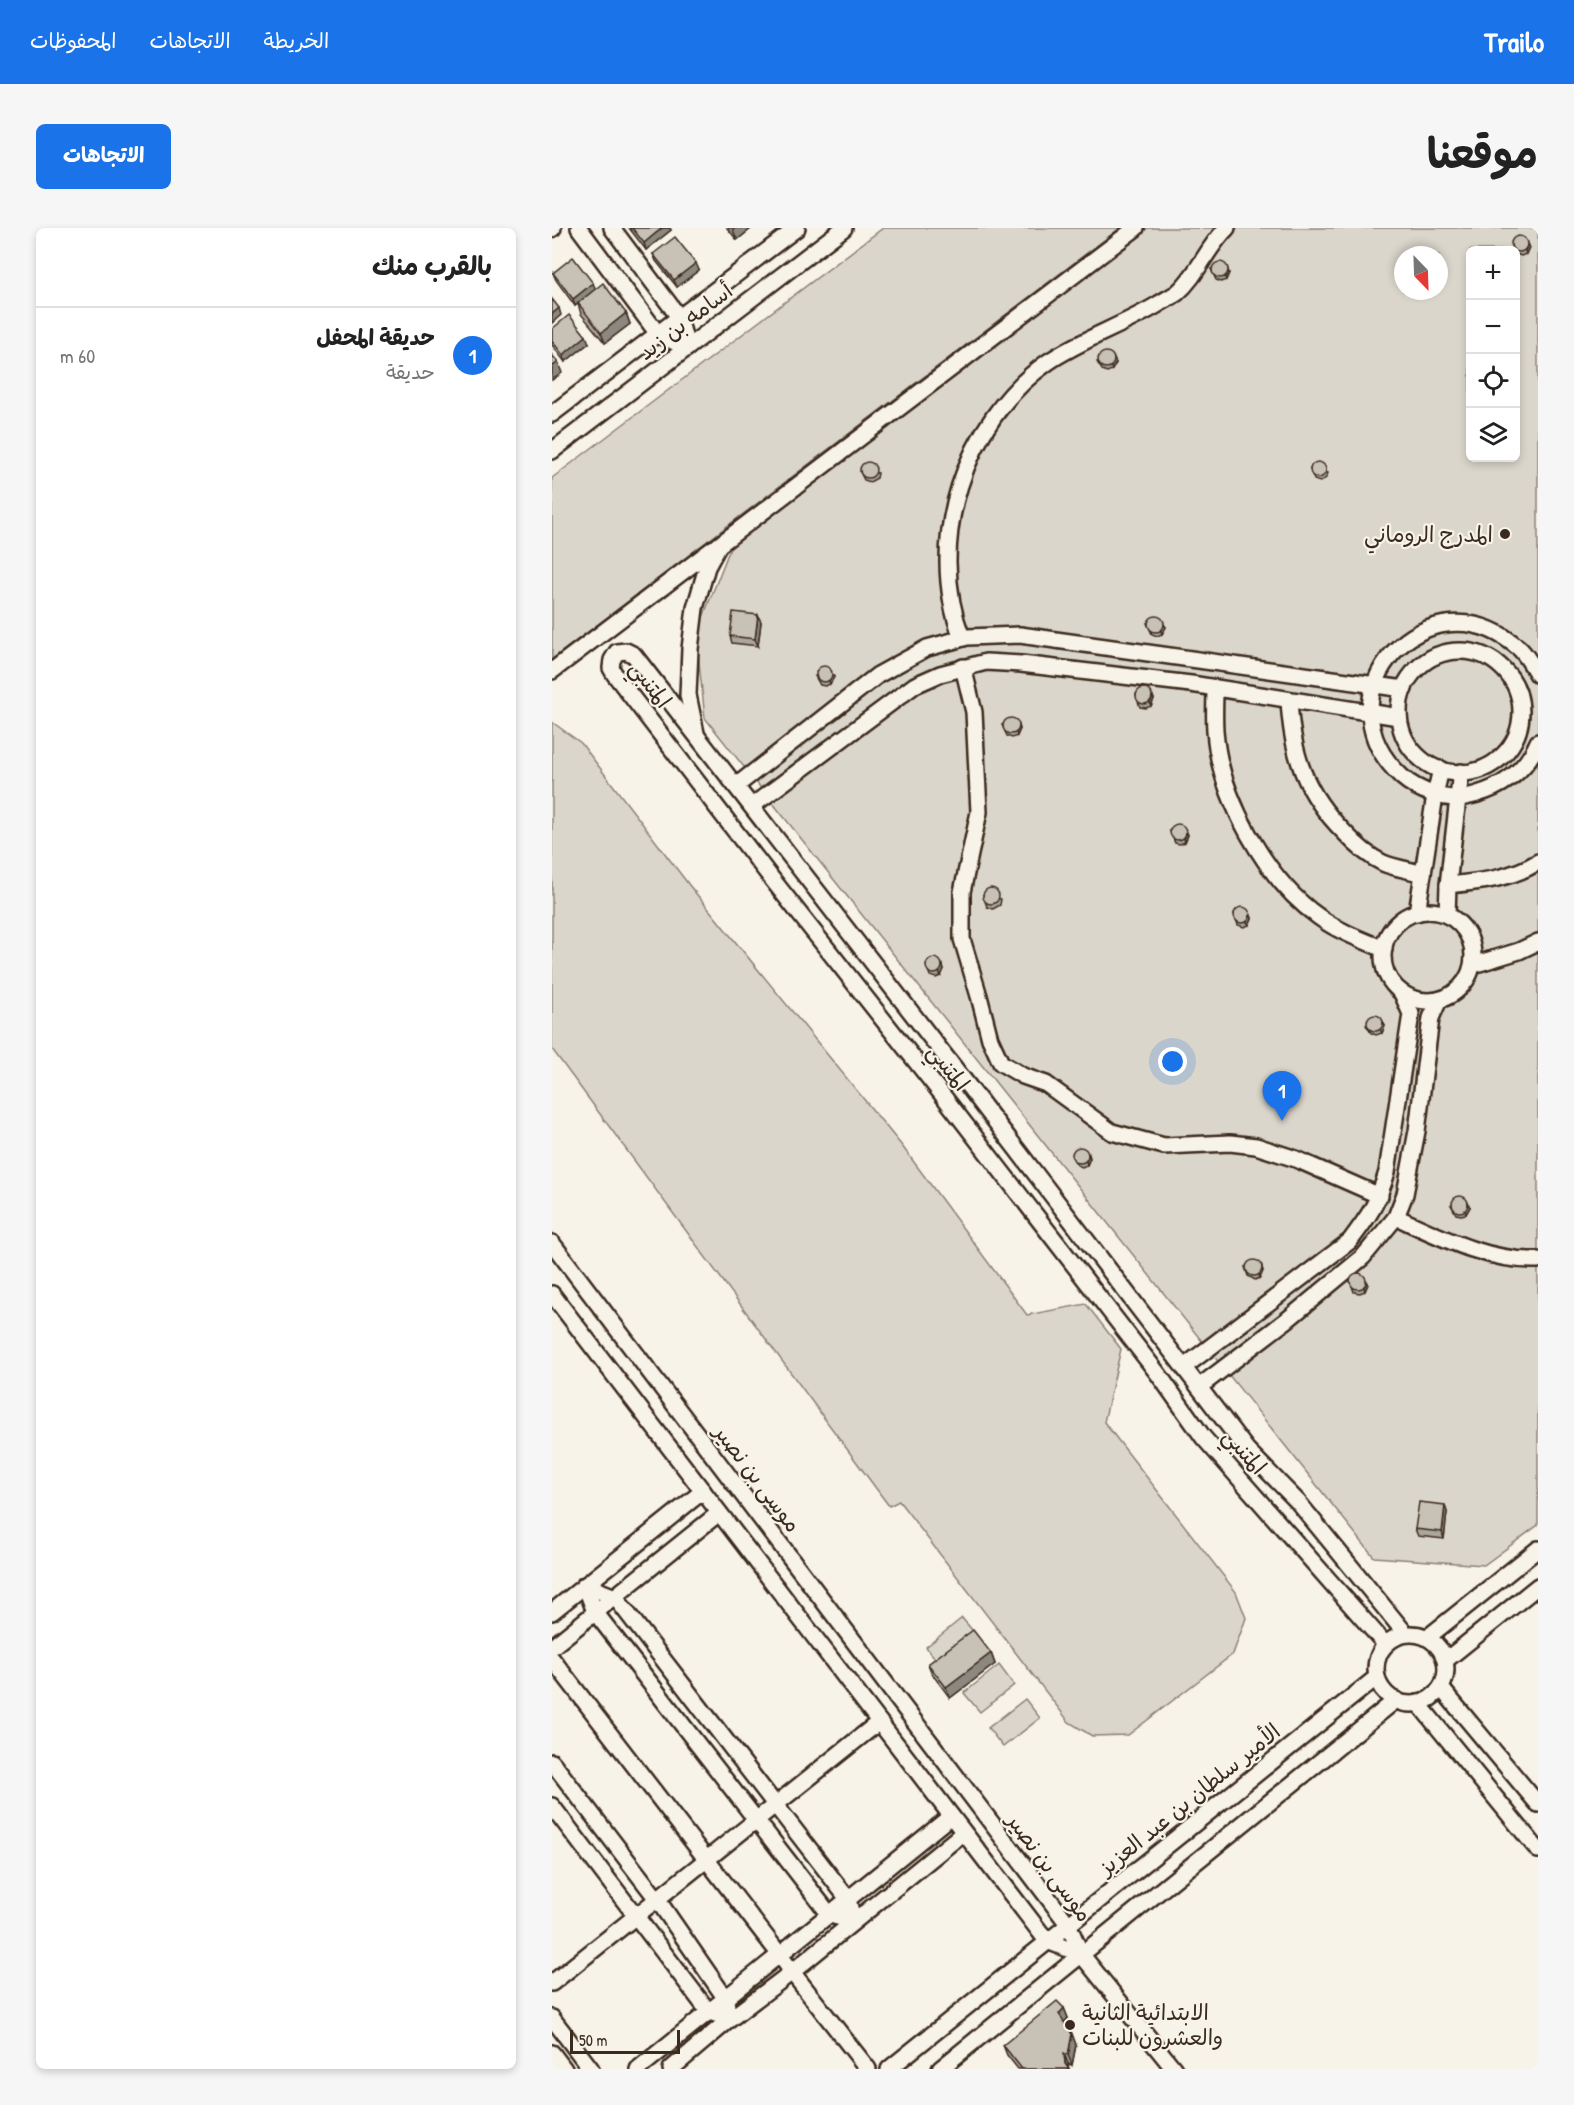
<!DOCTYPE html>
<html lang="ar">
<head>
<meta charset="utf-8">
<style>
	body { margin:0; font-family:"Patrick Hand","Playpen Sans Arabic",sans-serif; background:#f6f6f6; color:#222; direction:rtl }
	.controls { position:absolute; right:18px; top:18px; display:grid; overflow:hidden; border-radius:9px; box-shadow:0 3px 9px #0003 }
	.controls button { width:54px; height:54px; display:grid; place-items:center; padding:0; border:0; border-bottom:2px solid #e0e0e0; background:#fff; color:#222; font:30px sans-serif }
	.compass { position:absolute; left:842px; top:18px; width:54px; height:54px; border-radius:50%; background:#fff; box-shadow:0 3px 9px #0003; rotate:157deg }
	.scale { position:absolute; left:18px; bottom:15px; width:110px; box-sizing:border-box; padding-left:6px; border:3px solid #3b2a1e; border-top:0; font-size:16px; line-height:21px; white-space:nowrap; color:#3b2a1e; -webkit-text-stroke:4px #f7f3e8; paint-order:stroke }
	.you { position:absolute; left:621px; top:834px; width:21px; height:21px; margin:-15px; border:4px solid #fff; border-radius:50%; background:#1a73e8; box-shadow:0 0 0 9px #1a73e833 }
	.badge { display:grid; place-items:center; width:39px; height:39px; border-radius:50%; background:#1a73e8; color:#fff; font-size:20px; font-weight:700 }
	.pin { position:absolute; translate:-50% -50px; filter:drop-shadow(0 2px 3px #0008) }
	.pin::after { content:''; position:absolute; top:32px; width:21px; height:18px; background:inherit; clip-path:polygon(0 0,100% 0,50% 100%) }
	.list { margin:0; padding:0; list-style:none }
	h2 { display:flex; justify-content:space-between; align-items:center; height:78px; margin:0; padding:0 24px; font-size:26px }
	h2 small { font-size:20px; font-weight:400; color:#767676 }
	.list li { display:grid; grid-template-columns:39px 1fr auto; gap:18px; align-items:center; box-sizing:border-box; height:96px; padding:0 24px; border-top:2px solid #e0e0e0 }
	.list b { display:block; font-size:22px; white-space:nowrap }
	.list p { margin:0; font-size:20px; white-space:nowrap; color:#767676 }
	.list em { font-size:20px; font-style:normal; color:#767676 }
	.icon { flex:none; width:33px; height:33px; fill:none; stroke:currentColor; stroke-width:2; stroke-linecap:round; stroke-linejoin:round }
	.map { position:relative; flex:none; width:986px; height:1841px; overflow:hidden; direction:ltr; border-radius:9px }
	header { display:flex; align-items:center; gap:36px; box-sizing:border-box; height:84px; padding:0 30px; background:#1a73e8; color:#fff }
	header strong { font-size:28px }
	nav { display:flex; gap:33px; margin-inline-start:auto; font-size:21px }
	.intro { display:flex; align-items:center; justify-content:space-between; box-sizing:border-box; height:144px; padding:0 36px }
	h1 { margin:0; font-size:42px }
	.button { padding:15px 27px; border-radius:9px; background:#1a73e8; color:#fff; font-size:21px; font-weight:700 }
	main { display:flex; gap:36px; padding:0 36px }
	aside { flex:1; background:#fff; border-radius:9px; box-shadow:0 3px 9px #0003 }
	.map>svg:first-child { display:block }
	.green { fill:#dbd6cb; stroke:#8b8074; stroke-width:1.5; fill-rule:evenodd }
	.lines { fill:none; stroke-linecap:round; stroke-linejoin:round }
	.minor-casing { stroke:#3b2a1e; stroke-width:20 }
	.minor { stroke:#f7f3e8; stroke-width:15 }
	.wall { fill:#aca69d; stroke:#3b2a1e; stroke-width:1.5 }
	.shaded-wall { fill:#8c877f; stroke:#3b2a1e; stroke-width:1.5 }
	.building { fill:#c8c1b6; stroke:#3b2a1e; stroke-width:1.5 }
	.poi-dot { fill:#3b2a1e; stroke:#f7f3e8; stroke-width:2 }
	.labels { text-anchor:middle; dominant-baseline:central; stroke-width:4.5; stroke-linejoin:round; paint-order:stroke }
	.street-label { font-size:22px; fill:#3b2a1e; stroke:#f7f3e8 }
	.poi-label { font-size:22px; fill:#3b2a1e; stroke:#f7f3e8; text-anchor:end }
</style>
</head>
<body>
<header>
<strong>Trailo</strong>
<nav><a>الخريطة</a><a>الاتجاهات</a><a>المحفوظات</a></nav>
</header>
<div class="intro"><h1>موقعنا</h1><a class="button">الاتجاهات</a></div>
<main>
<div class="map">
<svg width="986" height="1841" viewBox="0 0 986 1841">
	<rect width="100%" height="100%" fill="#f7f3e8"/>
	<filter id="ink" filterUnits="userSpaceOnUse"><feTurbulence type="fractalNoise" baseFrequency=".0167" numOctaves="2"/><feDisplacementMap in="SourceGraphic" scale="12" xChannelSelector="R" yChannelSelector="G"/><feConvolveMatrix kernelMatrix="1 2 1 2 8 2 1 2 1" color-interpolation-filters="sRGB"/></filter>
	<g filter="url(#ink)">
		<!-- green -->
		<g class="green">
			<path d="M 331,0 L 568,0 L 0,431 L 0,250 Z"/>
			<path d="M 596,0 L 986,0 L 986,1297 L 932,1337 L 822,1329 L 153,490 L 144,407 L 179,318 ZM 918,22 L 963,22 L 963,230 L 918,230 ZM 851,27 L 887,27 L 887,63 L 851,63 Z"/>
			<path d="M 0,494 L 29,515 L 137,657 L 350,918 L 475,1087 L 534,1076 L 569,1121 L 552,1194 L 684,1364 L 694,1390 L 681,1426 L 576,1507 L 540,1508 L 517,1494 L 347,1273 L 337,1278 L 0,821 Z"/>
			<path d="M 410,1390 L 426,1409 L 389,1438 L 374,1419 Z"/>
			<path d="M 447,1437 L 462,1457 L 428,1484 L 412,1465 Z"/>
			<path d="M 473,1471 L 488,1490 L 451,1519 L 436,1500 Z"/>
		</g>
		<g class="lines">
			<defs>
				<g id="minor">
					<path d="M 27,0 L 106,106 L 135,120"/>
					<path d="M 60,0 L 127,89 L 135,120"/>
					<path d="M 0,1 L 1,0"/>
					<path d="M 0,186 L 245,0"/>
					<path d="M 0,223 L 292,0"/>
					<path d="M 410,410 C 373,314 412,193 496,134 C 530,111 570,98 605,77 C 611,73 619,69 625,65 C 646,47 655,19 675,0"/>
					<circle cx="908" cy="484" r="61"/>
					<path d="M 411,439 L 422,484 L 427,584 L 410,664 L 410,711 L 427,768 L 438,811 L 449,835 L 471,848 L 494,856 L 560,904 L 612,918 L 678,915 L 704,918 L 744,931 L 828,968"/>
					<path d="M 0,443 L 162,320"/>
					<path d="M 986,447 C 981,439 975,428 968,421 C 877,340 761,468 850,549 C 866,563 893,573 914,569 C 947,562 973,545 986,514"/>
					<path d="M 663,460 C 663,474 662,488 663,502 C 667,567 713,651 767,689 C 786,703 810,712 832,721"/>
					<path d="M 737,472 C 740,527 753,565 792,604 C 803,616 816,628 831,635 C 843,640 858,642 871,646"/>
					<path d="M 144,505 L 136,467 L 138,421 L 143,380 L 155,339 L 167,317 L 584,0"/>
					<path d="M 184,558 L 326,447 L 375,420 L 415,409 L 468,407 L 852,461"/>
					<path d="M 200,578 L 363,457 L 388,446 L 434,434 L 469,436 L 639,456 L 847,489"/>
					<path d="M 896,657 C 927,654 959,651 986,634"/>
					<circle cx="876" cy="728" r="45"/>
					<path d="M 865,685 L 883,567 L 889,541"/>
					<path d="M 895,687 L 896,657 L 909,544"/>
					<path d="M 921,737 L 967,723 L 986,714"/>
					<path d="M 844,989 C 888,1009 937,1034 986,1032"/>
					<path d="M 0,1015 L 516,1696 L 529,1726 L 622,1841"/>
					<path d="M 0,1066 L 495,1713 L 529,1726"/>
					<path d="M 632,1139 L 798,1013 C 817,988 826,975 835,944 L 859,786 L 850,765"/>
					<path d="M 647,1159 L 735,1092 L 811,1029 L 844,989 L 853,966 L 865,903 L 879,790 L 887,772"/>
					<path d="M 33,1357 L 63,1369 L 296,1671 L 301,1693 L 278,1687 L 43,1384 Z"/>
					<path d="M 0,1384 L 151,1263"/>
					<circle cx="859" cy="1441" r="35"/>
					<path d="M 876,1409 L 986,1321"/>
					<path d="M 833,1416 L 651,1209 L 607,1147 L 392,869 L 220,651 L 63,447 L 59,440 L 60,432 L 65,424 L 74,423 L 82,427 L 414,855 L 695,1222 L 746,1274 L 853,1405"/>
					<path d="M 0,1419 L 167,1285"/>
					<path d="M 0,1431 L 228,1727 L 240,1744 L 316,1841"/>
					<path d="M 894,1432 L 986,1358"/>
					<path d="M 889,1460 L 986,1576"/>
					<path d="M 866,1475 L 986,1622"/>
					<path d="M 0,1534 L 105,1671 L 174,1771 L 175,1780"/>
					<path d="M 0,1578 L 157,1784 L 167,1787"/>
					<path d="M 0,1755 L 327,1494"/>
					<path d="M 0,1790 L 39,1841"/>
					<path d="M 0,1825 L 12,1841"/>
					<path d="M 86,1841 L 399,1588"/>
					<path d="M 119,1841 L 178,1791 L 240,1744 L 411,1605"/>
					<path d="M 337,1841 L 825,1449"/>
					<path d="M 388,1841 L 844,1472"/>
				</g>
			</defs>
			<!-- minor casing -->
			<use href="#minor" class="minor-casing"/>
			<!-- minor -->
			<use href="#minor" class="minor"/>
		</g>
		<!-- wall -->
		<g class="wall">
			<path d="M 77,0 L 118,0 L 119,2 L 94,22 Z"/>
			<path d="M 175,0 L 200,0 L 185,12 Z"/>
			<path d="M 959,18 L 977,19 L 974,26 L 969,28 L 964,26 L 963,22 L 961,22 Z"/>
			<path d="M 101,26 L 147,42 L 125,59 L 104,33 Z"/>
			<path d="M 659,41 L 677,45 L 674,52 L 669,54 L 664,52 Z"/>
			<path d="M 1,45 L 44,61 L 74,85 L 78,96 L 53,115 L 29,86 L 26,76 L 23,78 L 4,52 Z"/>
			<path d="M 0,101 L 37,115 L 13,134 L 0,117 Z"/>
			<path d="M 562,131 L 564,135 L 560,142 L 555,144 L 550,142 L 545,134 Z"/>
			<path d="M 758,241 L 776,245 L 774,250 L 768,254 L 762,252 Z"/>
			<path d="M 308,244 L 326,245 L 325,250 L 318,254 L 312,252 Z"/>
			<path d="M 209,394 L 206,418 L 180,415 L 178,408 Z"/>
			<path d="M 595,395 L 614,399 L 610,406 L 605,408 L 600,406 Z"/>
			<path d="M 280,446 L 282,449 L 278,456 L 273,458 L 268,457 L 263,448 Z"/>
			<path d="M 584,467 L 602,471 L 599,478 L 594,480 L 588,479 Z"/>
			<path d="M 450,497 L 468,501 L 465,508 L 460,510 L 455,508 Z"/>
			<path d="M 618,603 L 636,607 L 633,614 L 628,616 L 623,615 Z"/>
			<path d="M 431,667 L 449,671 L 448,677 L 441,681 L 435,679 Z"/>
			<path d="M 682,686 L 700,690 L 697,697 L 692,699 L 686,697 Z"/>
			<path d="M 374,737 L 392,741 L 389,748 L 384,750 L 378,748 Z"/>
			<path d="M 831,794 L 833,798 L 830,805 L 824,807 L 819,805 L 814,797 Z"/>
			<path d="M 520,929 L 538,930 L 535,937 L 530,939 L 525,937 Z"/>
			<path d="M 899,977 L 918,979 L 914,986 L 909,987 L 904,986 Z"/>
			<path d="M 693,1039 L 711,1043 L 708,1050 L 703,1052 L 696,1048 Z"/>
			<path d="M 798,1052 L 816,1056 L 813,1063 L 808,1065 L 802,1064 Z"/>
			<path d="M 895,1284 L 892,1311 L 866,1308 L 863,1301 Z"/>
			<path d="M 439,1425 L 443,1436 L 398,1470 L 380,1446 L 376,1436 Z"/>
			<path d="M 512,1780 L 516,1790 L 513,1794 L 520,1806 L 524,1817 L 520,1837 L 516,1836 L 517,1841 L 466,1841 L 455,1827 L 451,1817 Z"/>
		</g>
		<!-- shaded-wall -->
		<g class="shaded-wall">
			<path d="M 110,0 L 118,0 L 119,2 L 94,22 L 92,15 Z"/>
			<path d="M 183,0 L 200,0 L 185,12 L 181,2 Z"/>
			<path d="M 976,15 L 977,19 L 974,26 L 973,23 Z"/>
			<path d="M 144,35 L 147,42 L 125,59 L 122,52 Z"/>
			<path d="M 676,42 L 677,45 L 674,52 L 673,49 Z"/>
			<path d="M 41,55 L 44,62 L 23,78 L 21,71 Z"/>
			<path d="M 7,80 L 9,87 L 0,95 L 0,86 Z"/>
			<path d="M 74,85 L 78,96 L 53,115 L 49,105 Z"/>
			<path d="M 34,108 L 37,115 L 13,134 L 11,127 Z"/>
			<path d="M 562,131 L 564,135 L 560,142 L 559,139 Z"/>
			<path d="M 6,134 L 10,145 L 0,152 L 0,139 Z"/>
			<path d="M 206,387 L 209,394 L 206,418 L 203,411 Z"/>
			<path d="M 612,396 L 614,399 L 610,406 L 609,403 Z"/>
			<path d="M 280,446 L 282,449 L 278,456 L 277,453 Z"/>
			<path d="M 601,468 L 602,471 L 599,478 L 598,475 Z"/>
			<path d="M 467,497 L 468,501 L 465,508 L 464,504 Z"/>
			<path d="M 635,604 L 636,607 L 633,614 L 632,611 Z"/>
			<path d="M 699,687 L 700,690 L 697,697 L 695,694 Z"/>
			<path d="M 391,737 L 392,741 L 389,748 L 387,744 Z"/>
			<path d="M 831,794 L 833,798 L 830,805 L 828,801 Z"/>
			<path d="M 537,926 L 538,930 L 535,937 L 534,933 Z"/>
			<path d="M 916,975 L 918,979 L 914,986 L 913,982 Z"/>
			<path d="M 710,1039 L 711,1043 L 708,1050 L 707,1047 Z"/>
			<path d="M 815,1053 L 816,1056 L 813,1063 L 812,1060 Z"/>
			<path d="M 893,1277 L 895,1284 L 892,1311 L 890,1304 Z"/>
			<path d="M 439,1425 L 443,1436 L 398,1470 L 394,1459 Z"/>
			<path d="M 512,1780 L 516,1790 L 511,1796 L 507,1786 Z"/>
			<path d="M 520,1806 L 524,1817 L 520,1837 L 516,1827 Z"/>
			<path d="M 512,1825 L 516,1836 L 516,1841 L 513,1836 Z"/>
		</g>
		<!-- building -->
		<g class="building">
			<path d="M 80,0 L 110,0 L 92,15 Z"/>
			<circle cx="967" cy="16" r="8"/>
			<path d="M 123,9 L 144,35 L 122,52 L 101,26 Z"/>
			<path d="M 21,29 L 41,55 L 21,71 L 1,45 Z"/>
			<circle cx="668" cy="42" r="8"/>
			<path d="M 51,55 L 74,85 L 49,105 L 26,75 Z"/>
			<path d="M 0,71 L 7,80 L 0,86 Z"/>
			<path d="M 17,87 L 34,108 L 11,127 L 0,113 L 0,101 Z"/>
			<circle cx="554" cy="132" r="8"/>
			<path d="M 0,127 L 6,134 L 0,139 Z"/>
			<circle cx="766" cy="242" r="8"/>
			<circle cx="316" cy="242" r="8"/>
			<path d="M 181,384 L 206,387 L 203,411 L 178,408 Z"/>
			<circle cx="604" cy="396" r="8"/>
			<circle cx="272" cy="446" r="8"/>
			<circle cx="592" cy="468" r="8"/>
			<circle cx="459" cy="498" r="8"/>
			<circle cx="626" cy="604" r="8"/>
			<circle cx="439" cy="668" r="8"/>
			<circle cx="690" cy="687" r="8"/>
			<circle cx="382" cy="738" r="8"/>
			<circle cx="823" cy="795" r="8"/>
			<circle cx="528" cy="927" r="8"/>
			<circle cx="908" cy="976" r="8"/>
			<circle cx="702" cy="1040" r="8"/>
			<circle cx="806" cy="1053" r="8"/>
			<path d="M 867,1274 L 893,1277 L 890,1304 L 863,1301 Z"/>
			<path d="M 421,1402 L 439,1425 L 394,1459 L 376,1436 Z"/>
			<path d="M 505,1773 L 512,1780 L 507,1786 L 520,1806 L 516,1827 L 512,1825 L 513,1836 L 517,1841 L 470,1841 L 451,1817 Z"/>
		</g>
	</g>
	<!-- markers -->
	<g class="poi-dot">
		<circle cx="953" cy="306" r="6"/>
		<circle cx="518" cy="1797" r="6"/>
	</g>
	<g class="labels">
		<!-- street labels -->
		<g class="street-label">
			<text transform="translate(133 93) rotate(-37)">أسامه بن زيد</text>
			<text transform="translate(99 456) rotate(53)">المتنبي</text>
			<text transform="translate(397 839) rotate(52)">المتنبي</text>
			<text transform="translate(693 1223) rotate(49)">المتنبي</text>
			<text transform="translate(206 1250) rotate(53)">موسى بن نصير</text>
			<text transform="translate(637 1571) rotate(-39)">الأمير سلطان بن عبد العزيز</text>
			<text transform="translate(498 1639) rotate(54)">موسى بن نصير</text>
		</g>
		<!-- poi labels -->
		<g class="poi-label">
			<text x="941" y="306">المدرج الروماني</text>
			<text x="530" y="1784" text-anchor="start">الابتدائية الثانية<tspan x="530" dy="25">والعشرون للبنات</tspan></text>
		</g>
	</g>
</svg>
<div class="controls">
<button>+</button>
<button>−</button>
<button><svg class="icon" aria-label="locate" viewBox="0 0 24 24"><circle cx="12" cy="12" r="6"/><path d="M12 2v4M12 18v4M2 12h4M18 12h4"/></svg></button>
<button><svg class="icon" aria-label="layers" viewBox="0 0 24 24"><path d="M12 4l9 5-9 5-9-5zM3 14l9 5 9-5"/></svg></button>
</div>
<svg class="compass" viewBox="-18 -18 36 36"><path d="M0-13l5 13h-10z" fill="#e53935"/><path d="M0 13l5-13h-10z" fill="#767676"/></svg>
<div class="scale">50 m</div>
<div class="you"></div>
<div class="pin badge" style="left:730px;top:893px">1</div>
</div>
<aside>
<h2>بالقرب منك<small></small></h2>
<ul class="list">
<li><span class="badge">1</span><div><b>حديقة المحفل</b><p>حديقة</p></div><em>60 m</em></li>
</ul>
</aside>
</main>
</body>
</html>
